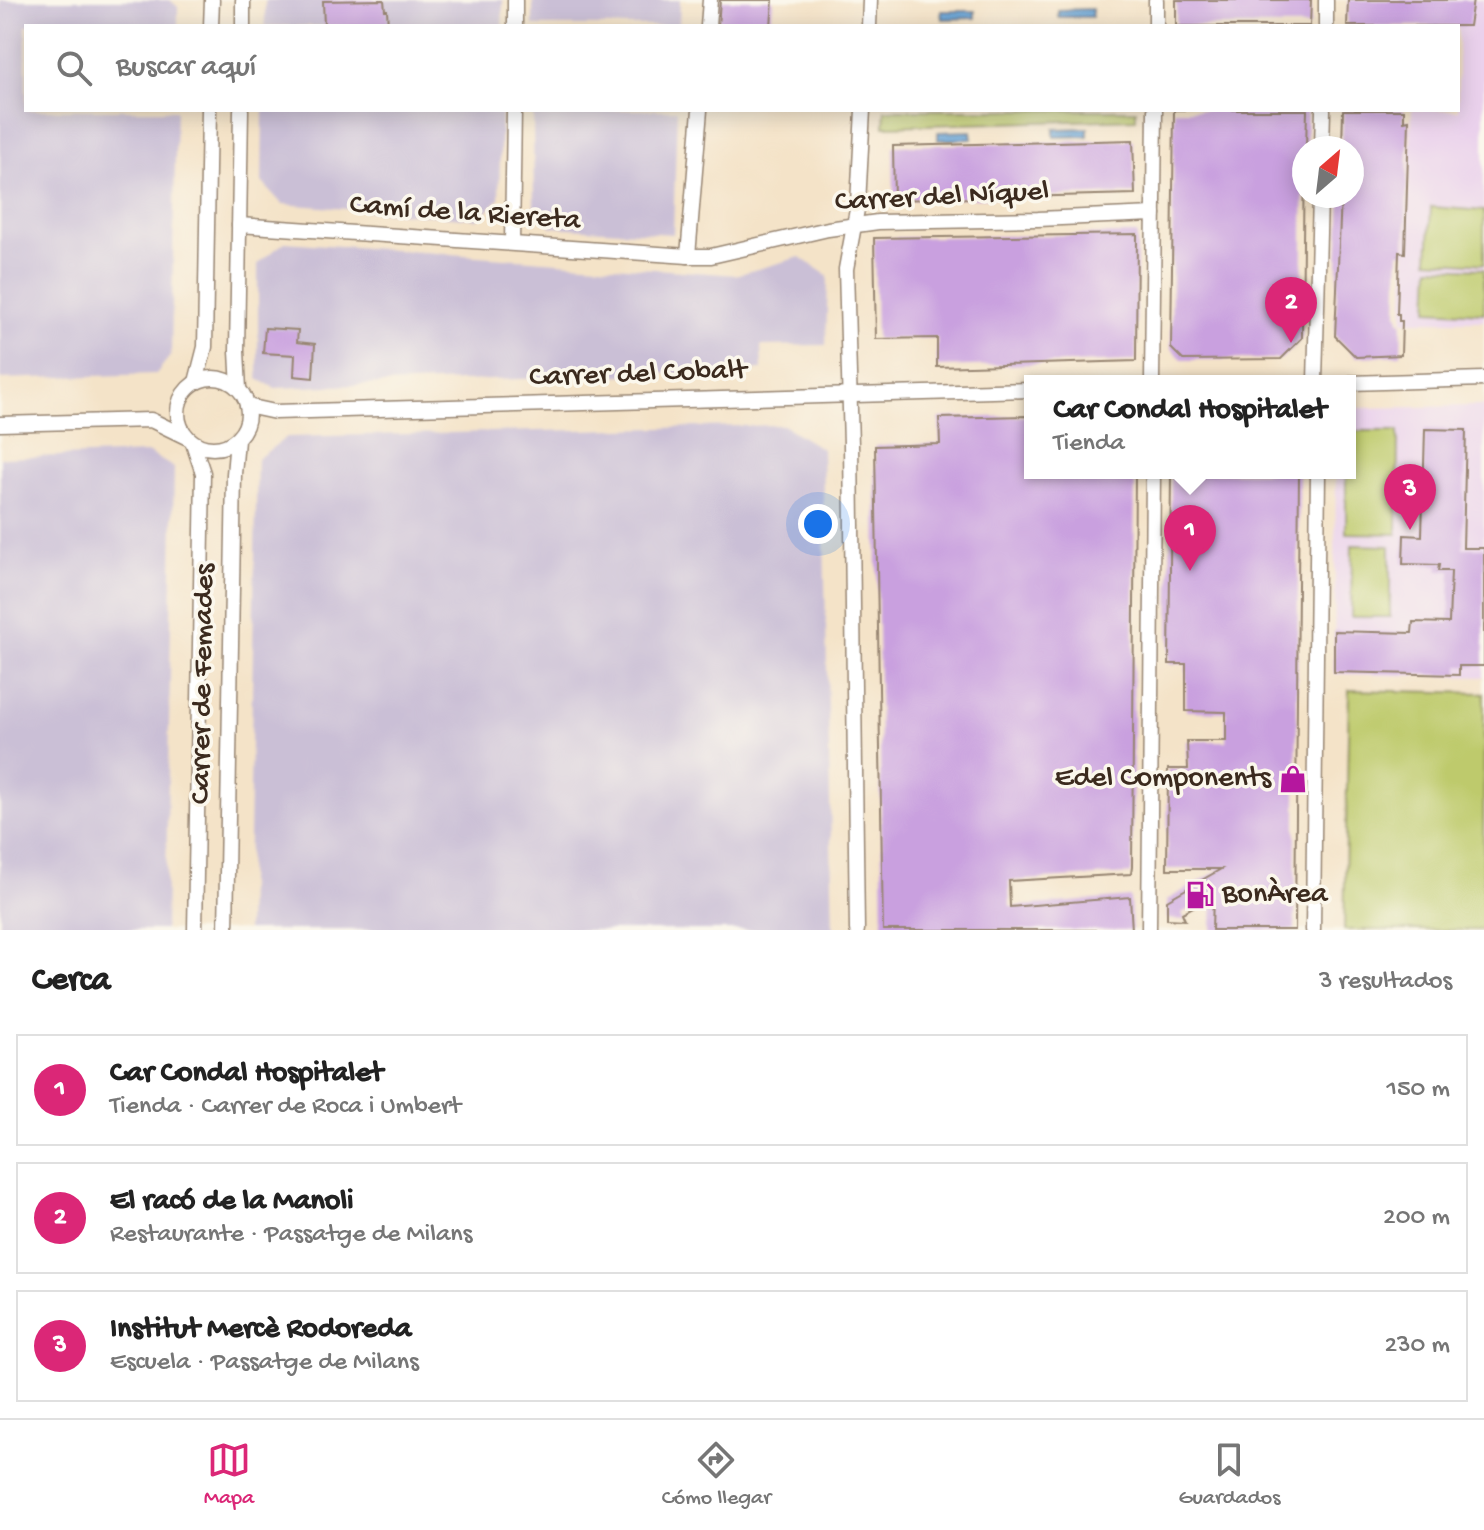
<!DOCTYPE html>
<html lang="es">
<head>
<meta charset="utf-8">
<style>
	body { margin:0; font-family:"Gochi Hand",sans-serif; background:#f6f6f6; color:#222 }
	.compass { position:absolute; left:1292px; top:136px; width:72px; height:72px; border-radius:50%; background:#fff; box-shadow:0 4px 20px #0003; rotate:28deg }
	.you { position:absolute; left:818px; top:524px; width:28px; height:28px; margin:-20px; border:6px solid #fff; border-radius:50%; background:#1a73e8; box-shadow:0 0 0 12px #1a73e833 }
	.badge { display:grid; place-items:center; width:52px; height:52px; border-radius:50%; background:#db2777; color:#fff; font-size:26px; font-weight:700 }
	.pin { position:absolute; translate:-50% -66px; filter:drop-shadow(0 2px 4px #0008) }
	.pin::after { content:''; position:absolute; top:42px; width:28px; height:24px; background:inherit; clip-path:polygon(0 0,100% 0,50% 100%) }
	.popup { position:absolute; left:1024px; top:375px; width:332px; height:104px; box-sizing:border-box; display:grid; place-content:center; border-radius:0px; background:#fff; filter:drop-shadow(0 2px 6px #0005); font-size:26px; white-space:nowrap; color:#767676 }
	.popup b { font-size:30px; color:#222 }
	.popup::after { content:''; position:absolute; left:50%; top:100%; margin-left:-16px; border:16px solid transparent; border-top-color:#fff }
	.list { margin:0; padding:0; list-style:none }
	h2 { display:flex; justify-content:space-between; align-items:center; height:104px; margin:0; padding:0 32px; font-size:34px }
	h2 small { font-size:26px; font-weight:400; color:#767676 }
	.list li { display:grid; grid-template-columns:52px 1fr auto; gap:24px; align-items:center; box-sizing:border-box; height:112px; margin:0 16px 16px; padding:0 16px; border:2px solid #e0e0e0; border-radius:0px }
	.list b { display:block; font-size:30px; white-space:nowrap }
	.list p { margin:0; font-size:26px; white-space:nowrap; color:#767676 }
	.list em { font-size:26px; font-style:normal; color:#767676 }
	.icon { flex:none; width:44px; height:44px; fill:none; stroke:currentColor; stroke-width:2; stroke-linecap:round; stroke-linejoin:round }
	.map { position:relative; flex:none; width:1484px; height:930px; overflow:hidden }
	.search { position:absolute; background:#fff; box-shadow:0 4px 20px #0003; left:24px; right:24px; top:24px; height:88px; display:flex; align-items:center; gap:20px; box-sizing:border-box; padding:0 28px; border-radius:0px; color:#767676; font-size:30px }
	.sheet { height:488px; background:#fff }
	nav { display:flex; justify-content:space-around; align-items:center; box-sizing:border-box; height:112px; border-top:2px solid #e0e0e0; background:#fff; font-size:22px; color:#767676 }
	nav a { display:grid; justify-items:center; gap:4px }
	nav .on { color:#db2777 }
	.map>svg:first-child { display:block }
	.built { fill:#ead1ec }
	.industrial { fill:#cabfd6 }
	.green { fill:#beca6c; stroke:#7c7a45; stroke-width:2 }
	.water { fill:#629fd3; stroke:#4e6478; stroke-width:2 }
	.building { fill:#c9a0df }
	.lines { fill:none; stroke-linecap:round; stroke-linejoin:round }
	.street-casing { stroke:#988673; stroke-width:17 }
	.street { stroke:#fff; stroke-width:14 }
	.labels { text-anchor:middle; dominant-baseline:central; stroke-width:7; stroke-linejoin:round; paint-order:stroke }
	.street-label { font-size:30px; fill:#3b2a1e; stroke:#fbf7ec }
	.poi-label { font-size:30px; fill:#3b2a1e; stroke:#fbf7ec; text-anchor:end }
</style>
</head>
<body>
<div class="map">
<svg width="1484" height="930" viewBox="0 0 1484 930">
	<rect width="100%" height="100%" fill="#fbf7ec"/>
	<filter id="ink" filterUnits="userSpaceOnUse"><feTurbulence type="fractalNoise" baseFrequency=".0125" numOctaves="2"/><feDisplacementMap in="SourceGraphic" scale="16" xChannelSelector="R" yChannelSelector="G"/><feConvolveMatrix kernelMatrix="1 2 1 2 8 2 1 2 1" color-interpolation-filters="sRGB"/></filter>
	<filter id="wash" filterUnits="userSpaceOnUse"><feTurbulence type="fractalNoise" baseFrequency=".006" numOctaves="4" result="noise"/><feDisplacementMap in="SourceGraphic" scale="32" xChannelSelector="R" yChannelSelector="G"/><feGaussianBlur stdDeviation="1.8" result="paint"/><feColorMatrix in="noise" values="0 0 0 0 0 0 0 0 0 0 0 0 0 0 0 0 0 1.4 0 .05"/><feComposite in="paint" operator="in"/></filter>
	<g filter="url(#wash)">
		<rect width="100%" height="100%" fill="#f4e3c8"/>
		<!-- built -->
		<g class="built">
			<path d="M 1419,0 L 1484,0 L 1484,321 L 1403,321 L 1412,110 L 1458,110 L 1458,26 Z"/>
			<path d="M 1484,406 L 1484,677 L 1334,674 L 1336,473 L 1350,473 L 1350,413 L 1354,408 Z"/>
		</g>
		<!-- industrial -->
		<g class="industrial">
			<path d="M 0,0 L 170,0 L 178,7 L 178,26 L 26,26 L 26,110 L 176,110 L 171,355 L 156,374 L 0,379 Z"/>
			<path d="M 265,0 L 503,0 L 502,26 L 265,26 Z"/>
			<path d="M 533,0 L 680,0 L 679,26 L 533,26 Z"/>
			<path d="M 263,110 L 501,110 L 499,199 L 478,219 L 282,204 L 262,182 Z"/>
			<path d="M 533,110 L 677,110 L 673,234 L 552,227 L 534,209 Z"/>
			<path d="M 285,242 L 736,275 L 800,257 L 828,276 L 826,345 L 761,346 L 762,370 L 275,388 L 258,379 L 258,263 Z"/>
			<path d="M 783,425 L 822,449 L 833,930 L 247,930 L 257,459 L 287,437 Z"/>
			<path d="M 149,453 L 174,468 L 165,930 L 0,930 L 0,458 Z"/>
		</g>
		<!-- green -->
		<g class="green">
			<path d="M 885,110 L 1136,110 L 1136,119 L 884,126 Z"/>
			<path d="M 1431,207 L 1484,211 L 1484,264 L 1428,260 Z"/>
			<path d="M 1430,267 L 1484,269 L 1484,313 L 1428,310 Z"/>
			<path d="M 1350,431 L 1398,431 L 1397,534 L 1346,533 L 1346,473 L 1350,473 Z"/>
			<path d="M 1352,545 L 1390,546 L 1390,617 L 1351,617 Z"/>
			<path d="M 1349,690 L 1484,693 L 1483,930 L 1344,930 Z"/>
		</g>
		<!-- water -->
		<g class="water">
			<path d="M 1092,9 L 1092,17 L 1058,17 L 1058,10 Z"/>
			<path d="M 941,11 L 975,11 L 975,18 L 942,19 Z"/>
			<path d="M 1088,128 L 1088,136 L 1054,137 L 1054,129 Z"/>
			<path d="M 971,131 L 972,139 L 938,140 L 938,132 Z"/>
		</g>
		<g id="blocks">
			<!-- building -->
			<g class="building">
				<path d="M 384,0 L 385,10 L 387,10 L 388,26 L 324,26 L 323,1 Z"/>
				<path d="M 720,0 L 773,0 L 771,26 L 718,26 Z"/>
				<path d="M 1176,0 L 1311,0 L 1310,26 L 1176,26 Z"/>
				<path d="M 1348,0 L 1473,0 L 1469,26 L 1347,26 Z"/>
				<path d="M 1174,110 L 1307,110 L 1306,148 L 1304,148 L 1302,338 L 1281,359 L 1183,360 L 1171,348 Z"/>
				<path d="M 1343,110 L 1404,110 L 1404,121 L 1409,120 L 1405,253 L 1399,252 L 1397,314 L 1399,314 L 1399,321 L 1402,321 L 1401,355 L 1356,357 L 1335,336 L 1341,196 L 1352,196 L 1352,148 L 1342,148 Z"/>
				<path d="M 1133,140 L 1135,194 L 894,200 L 893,146 Z"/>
				<path d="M 1137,234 L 1136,361 L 937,367 L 937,338 L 876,339 L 874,238 Z"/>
				<path d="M 265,328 L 298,330 L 297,342 L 315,344 L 313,378 L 294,376 L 295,355 L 263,353 Z"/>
				<path d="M 1030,416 L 1030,473 L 1135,473 L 1132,867 L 1131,874 L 1009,881 L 1010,907 L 1130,897 L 1132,930 L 883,930 L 875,446 L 940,444 L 939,418 Z"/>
				<path d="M 1425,429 L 1466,430 L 1463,548 L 1484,548 L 1484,666 L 1459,666 L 1459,675 L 1334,672 L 1334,631 L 1412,633 L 1413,622 L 1449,623 L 1451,571 L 1438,571 L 1439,565 L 1403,564 L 1404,535 L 1422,536 Z"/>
				<path d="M 1171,473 L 1299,473 L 1295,930 L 1212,930 L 1213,896 L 1182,913 L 1185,920 L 1167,919 L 1167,900 L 1221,869 L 1167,869 L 1168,769 L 1188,769 L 1187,741 L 1226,741 L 1226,712 L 1186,711 L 1186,664 L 1169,664 Z"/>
			</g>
		</g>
	</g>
	<g filter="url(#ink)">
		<use href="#blocks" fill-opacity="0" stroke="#988673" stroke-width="2"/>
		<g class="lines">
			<defs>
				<g id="street">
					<path d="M 211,26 L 212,0"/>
					<path d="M 243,26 L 243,0"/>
					<path d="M 515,26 L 515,0"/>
					<path d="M 708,26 L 710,0"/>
					<path d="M 869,26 L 870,0"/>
					<path d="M 1156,26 L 1156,0"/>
					<path d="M 1326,26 L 1326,0"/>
					<path d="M 1322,148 L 1323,110"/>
					<path d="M 239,225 L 688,256 L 711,256 L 828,229 L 878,222 L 1038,219 L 1154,214"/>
					<path d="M 512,243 L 514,110"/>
					<path d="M 688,256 L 700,110"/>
					<circle cx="213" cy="413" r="35"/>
					<path d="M 1152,381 L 1155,110"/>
					<path d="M 1315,381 L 1320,196"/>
					<path d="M 196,382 L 205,347 L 209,110"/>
					<path d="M 1350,383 L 1484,379"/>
					<path d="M 239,389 L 237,351 L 241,110"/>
					<path d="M 247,406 L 275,412 L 1030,390"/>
					<path d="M 0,424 L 151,420 L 186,437"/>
					<path d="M 193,443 L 203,473 L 195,930"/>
					<path d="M 226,930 L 234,474 L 237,440"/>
					<path d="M 857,930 L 851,445 L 846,269 L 858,204 L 863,110"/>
					<path d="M 1149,930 L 1153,473"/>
					<path d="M 1313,930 L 1318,473"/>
				</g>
			</defs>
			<!-- street casing -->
			<use href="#street" class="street-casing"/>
			<!-- street -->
			<use href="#street" class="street"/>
		</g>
	</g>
	<!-- icons -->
	<defs>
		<symbol id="shop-bare" viewBox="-9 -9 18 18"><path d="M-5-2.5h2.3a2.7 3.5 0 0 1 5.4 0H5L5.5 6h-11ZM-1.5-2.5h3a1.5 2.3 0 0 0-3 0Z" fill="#b5179e" stroke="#fbf7ec" stroke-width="2.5" paint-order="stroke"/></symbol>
		<symbol id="fuel-bare" viewBox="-9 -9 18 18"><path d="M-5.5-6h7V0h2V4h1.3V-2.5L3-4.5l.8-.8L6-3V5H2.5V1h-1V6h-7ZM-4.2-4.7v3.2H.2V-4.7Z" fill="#b5179e" stroke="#fbf7ec" stroke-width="2.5" paint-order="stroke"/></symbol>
	</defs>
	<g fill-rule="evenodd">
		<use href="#shop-bare" x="1273" y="759" width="40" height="40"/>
		<use href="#fuel-bare" x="1180" y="875" width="40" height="40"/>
	</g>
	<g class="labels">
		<!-- street labels -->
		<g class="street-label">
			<text transform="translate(942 198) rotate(-3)">Carrer del Níquel</text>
			<text transform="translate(465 214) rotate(4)">Camí de la Riereta</text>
			<text transform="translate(638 375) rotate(-2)">Carrer del Cobalt</text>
			<text transform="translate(204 684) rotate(-89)">Carrer de Femades</text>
		</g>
		<!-- poi labels -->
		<g class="poi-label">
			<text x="1271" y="779">Edel Components</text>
			<text x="1222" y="895" text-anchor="start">BonÀrea</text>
		</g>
	</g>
</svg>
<svg class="compass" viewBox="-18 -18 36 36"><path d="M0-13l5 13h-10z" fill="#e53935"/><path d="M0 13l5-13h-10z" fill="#767676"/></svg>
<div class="you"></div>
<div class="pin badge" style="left:1190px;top:571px">1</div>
<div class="popup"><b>Car Condal Hospitalet</b>Tienda</div>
<div class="pin badge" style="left:1291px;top:343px">2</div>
<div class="pin badge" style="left:1410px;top:530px">3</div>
<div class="search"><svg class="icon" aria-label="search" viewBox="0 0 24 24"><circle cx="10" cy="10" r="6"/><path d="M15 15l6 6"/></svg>Buscar aquí</div>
</div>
<section class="sheet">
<h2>Cerca<small>3 resultados</small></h2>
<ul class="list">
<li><span class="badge">1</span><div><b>Car Condal Hospitalet</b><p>Tienda · Carrer de Roca i Umbert</p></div><em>150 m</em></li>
<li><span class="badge">2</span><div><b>El racó de la Manoli</b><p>Restaurante · Passatge de Milans</p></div><em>200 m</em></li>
<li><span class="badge">3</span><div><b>Institut Mercè Rodoreda</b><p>Escuela · Passatge de Milans</p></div><em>230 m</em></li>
</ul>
</section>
<nav>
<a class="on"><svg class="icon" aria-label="map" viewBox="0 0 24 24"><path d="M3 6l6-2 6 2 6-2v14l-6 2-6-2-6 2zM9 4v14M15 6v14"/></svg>Mapa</a>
<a><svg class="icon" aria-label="directions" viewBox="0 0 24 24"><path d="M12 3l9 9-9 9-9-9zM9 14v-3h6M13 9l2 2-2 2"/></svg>Cómo llegar</a>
<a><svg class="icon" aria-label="saved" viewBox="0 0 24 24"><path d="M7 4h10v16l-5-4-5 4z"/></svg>Guardados</a>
</nav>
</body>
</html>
